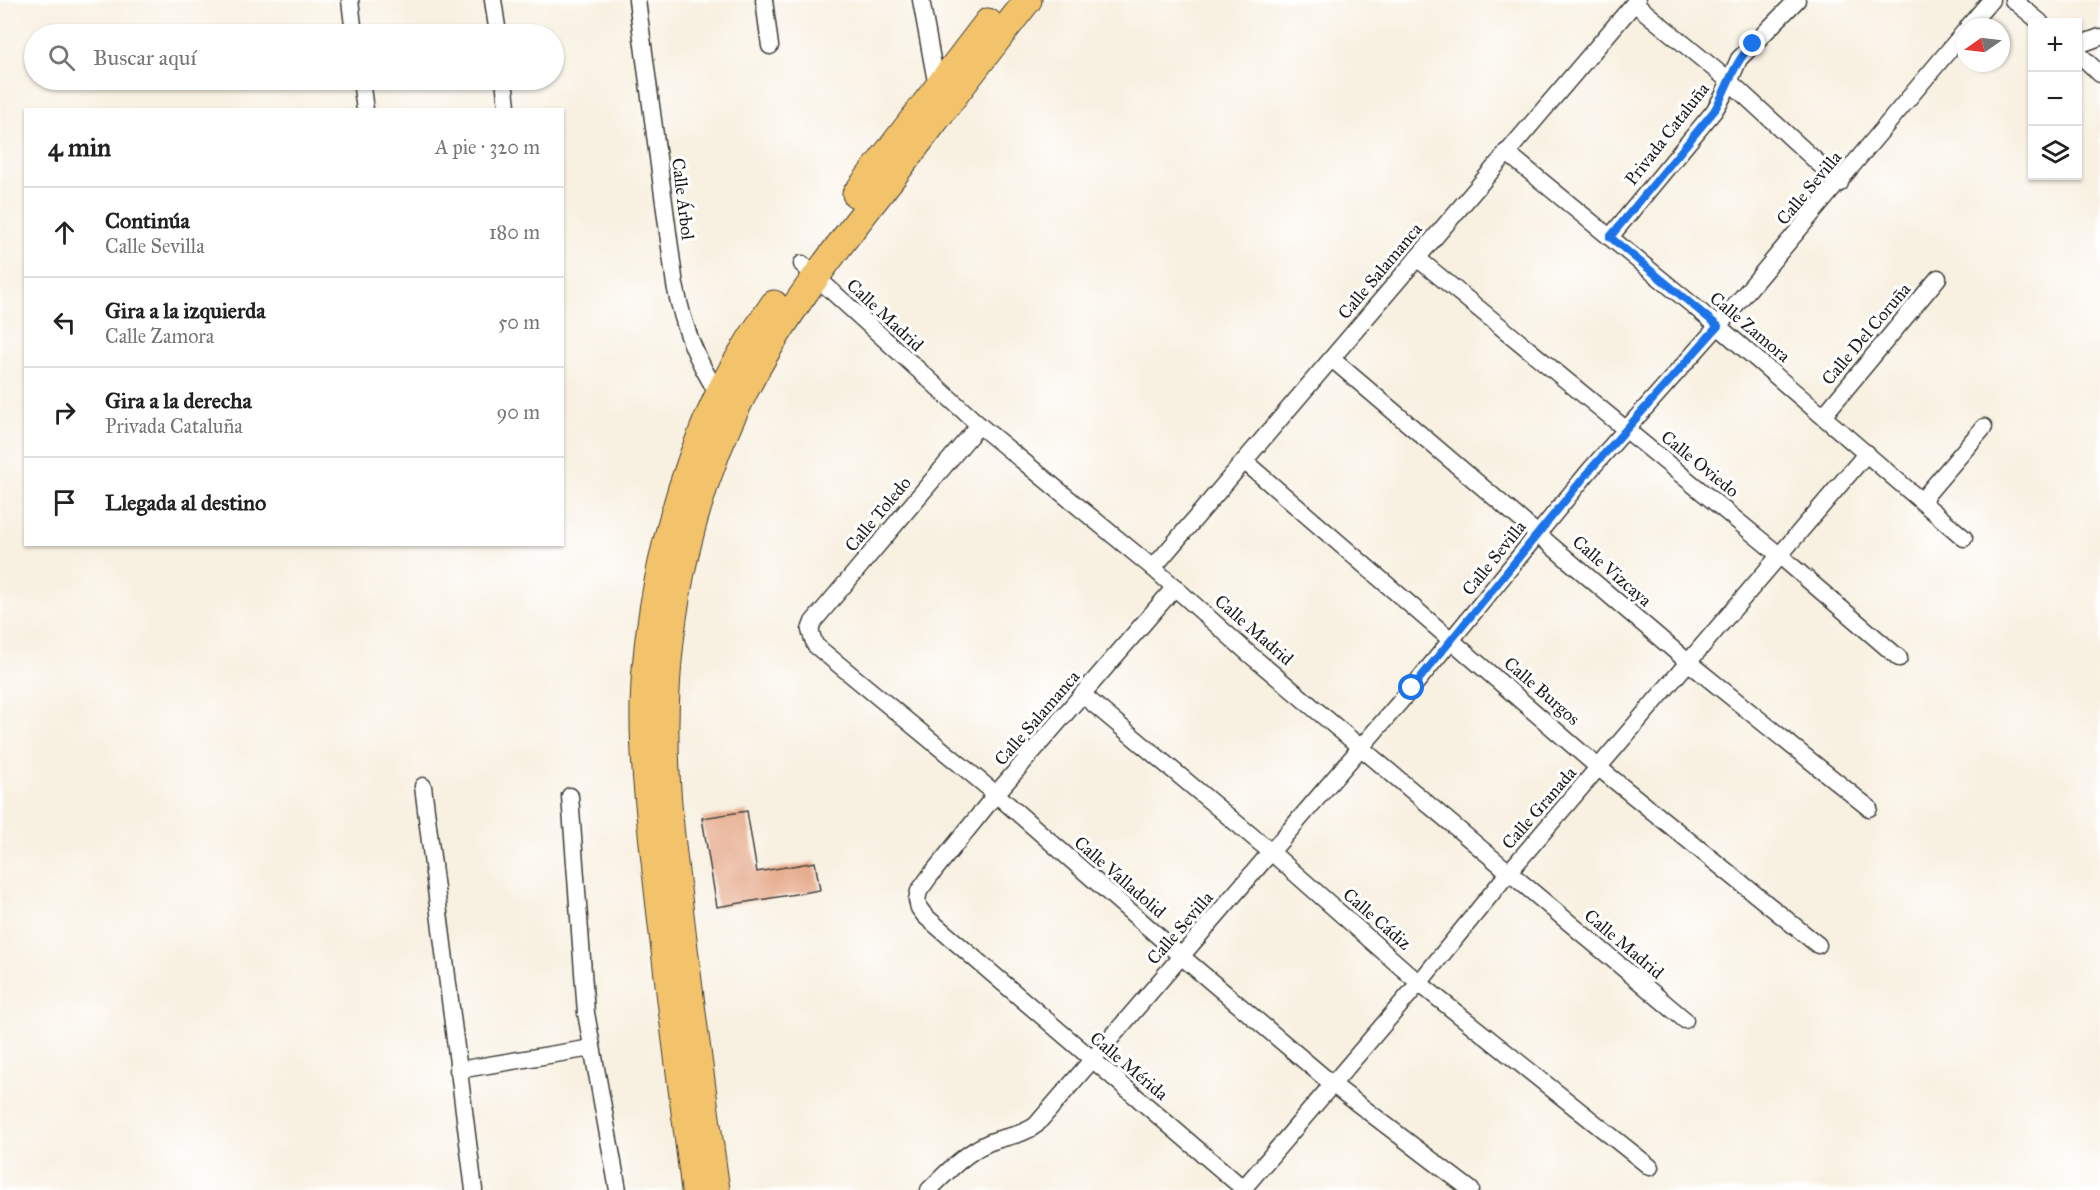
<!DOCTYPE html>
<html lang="es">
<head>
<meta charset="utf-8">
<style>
	body { margin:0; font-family:"IM FELL Great Primer",serif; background:#f6f6f6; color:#222 }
	.controls { position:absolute; right:18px; top:18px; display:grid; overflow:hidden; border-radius:0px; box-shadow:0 2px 4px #0004 }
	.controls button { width:54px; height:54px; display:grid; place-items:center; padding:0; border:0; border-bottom:2px solid #e0e0e0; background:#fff; color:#222; font:30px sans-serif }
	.compass { position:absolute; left:1956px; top:18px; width:54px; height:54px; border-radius:50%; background:#fff; box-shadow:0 2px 4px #0004; rotate:256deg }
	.stop { position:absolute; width:18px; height:18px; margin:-14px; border:4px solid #1a73e8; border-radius:50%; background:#fff }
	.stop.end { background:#1a73e8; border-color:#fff; box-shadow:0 2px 6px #0008 }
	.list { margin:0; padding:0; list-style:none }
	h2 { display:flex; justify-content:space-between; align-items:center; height:78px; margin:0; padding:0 24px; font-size:26px }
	h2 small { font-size:20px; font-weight:400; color:#767676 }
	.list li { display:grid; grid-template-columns:39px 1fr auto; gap:18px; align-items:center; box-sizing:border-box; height:90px; padding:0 24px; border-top:2px solid #e0e0e0 }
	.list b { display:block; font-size:22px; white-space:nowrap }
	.list p { margin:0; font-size:20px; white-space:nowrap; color:#767676 }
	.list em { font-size:20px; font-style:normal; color:#767676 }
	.icon { flex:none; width:33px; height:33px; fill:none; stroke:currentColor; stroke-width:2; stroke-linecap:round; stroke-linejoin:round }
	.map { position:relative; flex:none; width:2100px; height:1190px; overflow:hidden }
	.search { position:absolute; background:#fff; box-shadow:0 2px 4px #0004; left:24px; top:24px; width:540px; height:66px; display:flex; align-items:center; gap:15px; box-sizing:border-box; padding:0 21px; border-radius:33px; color:#767676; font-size:22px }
	.panel { position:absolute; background:#fff; box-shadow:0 2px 4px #0004; left:24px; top:108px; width:540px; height:438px; border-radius:0px }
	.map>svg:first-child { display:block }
	.building { fill:#e6ac8d }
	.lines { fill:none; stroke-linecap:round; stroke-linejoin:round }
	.minor-casing { stroke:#3d3c39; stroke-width:19 }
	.primary-casing { stroke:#3d3c39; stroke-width:29 }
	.minor { stroke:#fff; stroke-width:16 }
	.primary { stroke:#f2c36a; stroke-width:27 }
	.route { stroke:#1a73e8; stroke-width:8 }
	.labels { text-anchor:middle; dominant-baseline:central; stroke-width:6; stroke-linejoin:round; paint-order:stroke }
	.street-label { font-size:18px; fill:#1c1c1c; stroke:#fff }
</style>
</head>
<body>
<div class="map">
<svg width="2100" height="1190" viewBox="0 0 2100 1190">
	<rect width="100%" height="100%" fill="#fff"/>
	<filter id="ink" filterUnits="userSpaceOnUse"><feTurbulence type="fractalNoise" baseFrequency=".0167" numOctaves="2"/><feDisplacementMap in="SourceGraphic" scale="12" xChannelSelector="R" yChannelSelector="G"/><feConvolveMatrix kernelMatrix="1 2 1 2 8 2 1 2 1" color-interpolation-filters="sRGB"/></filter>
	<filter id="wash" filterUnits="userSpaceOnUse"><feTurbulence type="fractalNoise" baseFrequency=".008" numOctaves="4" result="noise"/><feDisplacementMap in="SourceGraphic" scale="24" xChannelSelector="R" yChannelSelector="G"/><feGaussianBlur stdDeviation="1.35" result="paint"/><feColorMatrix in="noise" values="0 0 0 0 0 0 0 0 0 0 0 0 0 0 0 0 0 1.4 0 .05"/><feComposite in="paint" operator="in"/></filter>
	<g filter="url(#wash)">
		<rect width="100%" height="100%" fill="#f8f0e0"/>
		<g id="blocks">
			<!-- building -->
			<path class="building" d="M 747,811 L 757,872 L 815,862 L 820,890 L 717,907 L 702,818 Z"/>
		</g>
	</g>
	<g filter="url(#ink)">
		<use href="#blocks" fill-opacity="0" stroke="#3d3c39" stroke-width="1.5"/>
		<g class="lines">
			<defs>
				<g id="minor">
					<path d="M 350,0 L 354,34"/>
					<path d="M 493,0 L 498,34"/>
					<path d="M 637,0 L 675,285 C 684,328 695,358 719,395"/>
					<path d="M 764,0 L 770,46"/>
					<path d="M 921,0 L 937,87"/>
					<path d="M 2013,0 L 2040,22"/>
					<path d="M 1634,3 L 1729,81 L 1840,183"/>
					<path d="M 1968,27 L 1991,0"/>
					<path d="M 2078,45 L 2100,37"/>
					<path d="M 2078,53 L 2100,74"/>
					<path d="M 361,80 L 365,110"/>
					<path d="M 504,80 L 507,106"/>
					<path d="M 1506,152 L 1718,326 L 1964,538"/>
					<path d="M 1610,237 L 1714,111 L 1723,96 L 1739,59 L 1797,0"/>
					<path d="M 1417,258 L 1779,555 L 1899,658"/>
					<path d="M 802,264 L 979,425 L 1153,568 L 1247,652 L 1685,1020"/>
					<path d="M 1332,359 L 1688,662 L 1869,808"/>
					<path d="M 1824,415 L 1938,278"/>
					<path d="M 979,425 L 813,622 L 810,630 L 815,645 L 996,794 L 1181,956 L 1332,1084 L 1471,1190"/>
					<path d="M 1244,461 L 1599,768 L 1818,945"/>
					<path d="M 1922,500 L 1984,427"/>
					<path d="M 1153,568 L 1637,0"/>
					<path d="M 1175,587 L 996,794 L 930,876 L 919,891 L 917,900 L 919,908 L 925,916 L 1245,1190"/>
					<path d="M 1083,695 L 1271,852 L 1419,983 L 1650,1167"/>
					<path d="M 423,786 L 474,1190"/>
					<path d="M 570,796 L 586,1013 L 618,1190"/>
					<path d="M 458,1070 L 592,1048"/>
					<path d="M 929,1190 C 947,1172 965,1153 988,1143 C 1004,1136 1022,1136 1036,1125 L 1412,688 L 1590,470 L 1718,326 L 1965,31"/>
					<path d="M 1242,1190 L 1419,983 L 1509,872 L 1867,453"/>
				</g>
				<g id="primary">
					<path d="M 856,194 L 988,22"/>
					<path d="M 695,1190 C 682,1087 668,983 657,880 C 651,822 643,764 644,705 C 647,602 674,488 719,394 C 735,363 754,333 774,304"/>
					<path d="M 716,1190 C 704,1104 692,1018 682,931 C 674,862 664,793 665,723 C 666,610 692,491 745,390 C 785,312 840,244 893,176 C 938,117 982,58 1028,0"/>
				</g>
			</defs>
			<!-- minor casing -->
			<use href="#minor" class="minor-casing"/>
			<!-- primary casing -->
			<use href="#primary" class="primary-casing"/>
			<!-- minor -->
			<use href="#minor" class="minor"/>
			<!-- primary -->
			<use href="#primary" class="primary"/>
		</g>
	</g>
	<g class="lines" filter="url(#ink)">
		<!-- route -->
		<path class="route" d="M 1412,688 L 1590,470 L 1718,326 L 1610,237 L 1714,111 C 1728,88 1733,62 1753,44"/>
	</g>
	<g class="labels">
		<!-- street labels -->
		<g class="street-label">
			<text transform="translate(1667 134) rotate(-52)">Privada Cataluña</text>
			<text transform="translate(1809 188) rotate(-50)">Calle Sevilla</text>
			<text transform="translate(683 199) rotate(83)">Calle Árbol</text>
			<text transform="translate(1380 271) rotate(-50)">Calle Salamanca</text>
			<text transform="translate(885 315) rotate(43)">Calle Madrid</text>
			<text transform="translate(1750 327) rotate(40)">Calle Zamora</text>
			<text transform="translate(1866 334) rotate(-50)">Calle Del Coruña</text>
			<text transform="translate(1700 464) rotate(39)">Calle Oviedo</text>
			<text transform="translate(878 514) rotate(-50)">Calle Toledo</text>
			<text transform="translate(1494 558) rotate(-51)">Calle Sevilla</text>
			<text transform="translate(1612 571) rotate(41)">Calle Vizcaya</text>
			<text transform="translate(1254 630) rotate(41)">Calle Madrid</text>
			<text transform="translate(1542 691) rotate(41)">Calle Burgos</text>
			<text transform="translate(1037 718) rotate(-49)">Calle Salamanca</text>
			<text transform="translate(1539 808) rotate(-49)">Calle Granada</text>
			<text transform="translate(1120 877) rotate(41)">Calle Valladolid</text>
			<text transform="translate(1377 919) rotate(41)">Calle Cádiz</text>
			<text transform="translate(1180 928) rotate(-49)">Calle Sevilla</text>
			<text transform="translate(1624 944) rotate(40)">Calle Madrid</text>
			<text transform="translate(1129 1066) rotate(40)">Calle Mérida</text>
		</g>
	</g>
</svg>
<div class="controls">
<button>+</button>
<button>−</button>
<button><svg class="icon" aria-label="layers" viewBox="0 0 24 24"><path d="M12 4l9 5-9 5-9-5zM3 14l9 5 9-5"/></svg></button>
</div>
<svg class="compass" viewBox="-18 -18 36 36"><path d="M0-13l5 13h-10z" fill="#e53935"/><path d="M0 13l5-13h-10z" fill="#767676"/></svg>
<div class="stop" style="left:1412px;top:688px"></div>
<div class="stop end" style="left:1753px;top:44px"></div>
<div class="search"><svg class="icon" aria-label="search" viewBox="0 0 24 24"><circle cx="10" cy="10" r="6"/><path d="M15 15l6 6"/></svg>Buscar aquí</div>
<section class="panel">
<h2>4 min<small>A pie · 320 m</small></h2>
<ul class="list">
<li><svg class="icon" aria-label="ahead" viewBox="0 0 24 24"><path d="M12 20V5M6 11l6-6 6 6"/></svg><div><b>Continúa</b><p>Calle Sevilla</p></div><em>180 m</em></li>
<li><svg class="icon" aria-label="left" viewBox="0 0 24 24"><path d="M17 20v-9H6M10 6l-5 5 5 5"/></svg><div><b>Gira a la izquierda</b><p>Calle Zamora</p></div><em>50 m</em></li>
<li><svg class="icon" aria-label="right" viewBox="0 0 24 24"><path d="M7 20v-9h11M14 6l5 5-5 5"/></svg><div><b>Gira a la derecha</b><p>Privada Cataluña</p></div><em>90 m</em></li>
<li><svg class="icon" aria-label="arrive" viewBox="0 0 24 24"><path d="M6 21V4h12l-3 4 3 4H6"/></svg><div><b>Llegada al destino</b></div></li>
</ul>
</section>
</div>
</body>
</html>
